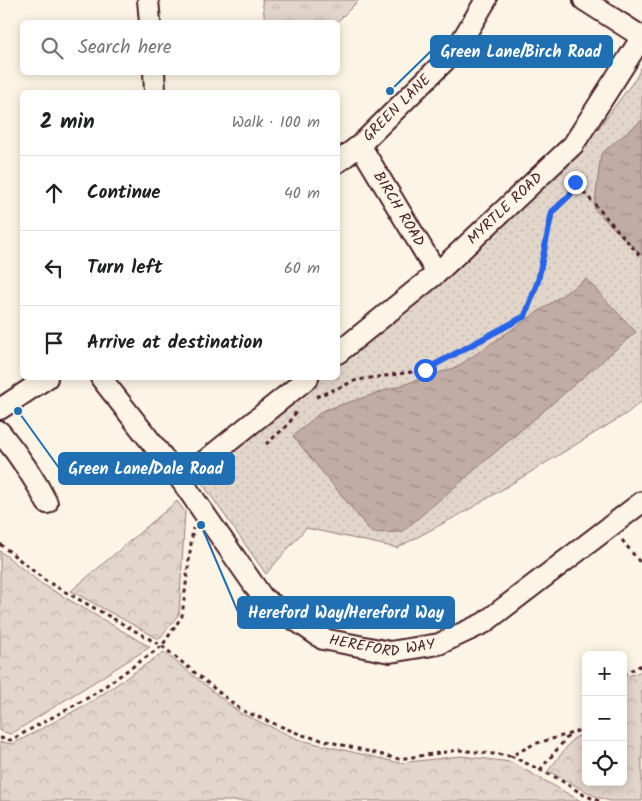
<!DOCTYPE html>
<html lang="en">
<head>
<meta charset="utf-8">
<style>
	body { margin:0; font-family:Kalam,sans-serif; background:#f6f6f6; color:#202124 }
	.controls { position:absolute; right:15px; bottom:15px; display:grid; overflow:hidden; border-radius:8px; box-shadow:0 2px 12px #0003 }
	.controls button { width:45px; height:45px; display:grid; place-items:center; padding:0; border:0; border-bottom:1px solid #e0e0e0; background:#fff; color:#202124; font:25px sans-serif }
	.stop { position:absolute; width:15px; height:15px; margin:-11px; border:4px solid #2563eb; border-radius:50%; background:#fff }
	.stop.end { background:#2563eb; border-color:#fff; box-shadow:0 1px 5px #0008 }
	.list { margin:0; padding:0; list-style:none }
	h2 { display:flex; justify-content:space-between; align-items:center; height:65px; margin:0; padding:0 20px; font-size:21px }
	h2 small { font-size:16px; font-weight:400; color:#757577 }
	.list li { display:grid; grid-template-columns:32px 1fr auto; gap:15px; align-items:center; box-sizing:border-box; height:75px; padding:0 20px; border-top:1px solid #e0e0e0 }
	.list b { display:block; font-size:19px; white-space:nowrap }
	.list em { font-size:16px; font-style:normal; color:#757577 }
	.icon { flex:none; width:28px; height:28px; fill:none; stroke:currentColor; stroke-width:2; stroke-linecap:round; stroke-linejoin:round }
	.map { position:relative; flex:none; width:642px; height:801px; overflow:hidden }
	.search { position:absolute; background:#fff; box-shadow:0 2px 12px #0003; left:20px; top:20px; width:320px; height:55px; display:flex; align-items:center; gap:12px; box-sizing:border-box; padding:0 18px; border-radius:8px; color:#757577; font-size:19px }
	.panel { position:absolute; background:#fff; box-shadow:0 2px 12px #0003; left:20px; top:90px; width:320px; height:290px; border-radius:8px }
	.map>svg:first-child { display:block }
	.grass { fill:url(#grass-tufts); stroke:#967a7a }
	.forest { fill:url(#forest-crowns); stroke:#967a7a }
	.park { fill:url(#park-dots); stroke:#967a7a }
	.water { fill:url(#water-ripples); stroke:#917474 }
	.lines { fill:none; stroke-linecap:round; stroke-linejoin:round }
	.minor-casing { stroke:#4a1f2b; stroke-width:24 }
	.path { stroke:#4a1f2b; stroke-width:3; stroke-dasharray:4 4; stroke-linecap:butt }
	.minor { stroke:#fcf5e5; stroke-width:20 }
	.route { stroke:#2563eb; stroke-width:6 }
	.labels { text-anchor:middle; dominant-baseline:central; stroke-width:4; stroke-linejoin:round; paint-order:stroke }
	.street-label { font-size:15px; fill:#4a1f2b; stroke:#fcf5e5 }
	.leader { fill:none; stroke:#1f6fb2; stroke-width:2 }
	.callout-dot { fill:#1f6fb2; stroke:#fcf5e5; stroke-width:2 }
	.callout { fill:#1f6fb2; stroke:#1f6fb2; stroke-width:2 }
	.callout-label { font-size:16px; text-anchor:middle; font-weight:bold; fill:#fff }
</style>
</head>
<body>
<div class="map">
<svg width="642" height="801" viewBox="0 0 642 801">
	<defs>
		<pattern id="grass-tufts" width="24" height="20" patternUnits="userSpaceOnUse" patternTransform="scale(1.25)"><rect width="24" height="20" fill="#e2d5ca"/><path d="M3 7l-1-3M5 7V3M7 7l1-3M15 17l-1-3M17 17v-4M19 17l1-3" fill="none" stroke="#c3b6ae"/></pattern>
		<pattern id="forest-crowns" width="20" height="18" patternUnits="userSpaceOnUse" patternTransform="scale(1.25)"><rect width="20" height="18" fill="#e2d5ca"/><path d="M2 6a3 3 0 1 1 6 0M12 15a3 3 0 1 1 6 0" fill="none" stroke="#c3b6ae"/></pattern>
		<pattern id="park-dots" width="8" height="8" patternUnits="userSpaceOnUse" patternTransform="scale(1.25)"><rect width="8" height="8" fill="#e2d5ca"/><path d="M2 2h.1M6 6h.1" fill="none" stroke="#c3b6ae" stroke-width="1.8" stroke-linecap="round"/></pattern>
		<pattern id="water-ripples" width="26" height="14" patternUnits="userSpaceOnUse" patternTransform="scale(1.25)"><rect width="26" height="14" fill="#c0aca5"/><path d="M2 4q2-2 4 0t4 0M15 11q2-2 4 0t4 0" fill="none" stroke="#9e8b87"/></pattern>
	</defs>
	<rect width="100%" height="100%" fill="#fcf5e5"/>
	<filter id="ink" filterUnits="userSpaceOnUse"><feTurbulence type="fractalNoise" baseFrequency=".02" numOctaves="2"/><feDisplacementMap in="SourceGraphic" scale="10" xChannelSelector="R" yChannelSelector="G"/><feConvolveMatrix kernelMatrix="1 2 1 2 8 2 1 2 1" color-interpolation-filters="sRGB"/></filter>
	<g filter="url(#ink)">
		<!-- grass -->
		<path class="grass" d="M 262,0 L 359,0 L 337,22 L 265,22 Z"/>
		<!-- forest -->
		<g class="forest">
			<path d="M 177,501 L 185,512 L 179,614 L 159,639 L 71,591 Z"/>
			<path d="M 0,551 L 42,584 L 150,647 L 11,734 L 0,731 Z"/>
			<path d="M 164,652 L 240,713 L 300,740 L 400,763 L 461,756 L 511,762 L 581,801 L 0,801 L 0,742 L 13,744 L 91,702 Z"/>
			<path d="M 642,671 L 642,801 L 609,801 L 595,796 L 548,771 L 573,739 L 586,732 L 586,782 L 623,782 L 623,678 Z"/>
		</g>
		<!-- park -->
		<path class="park" d="M 642,66 L 642,401 L 626,414 L 470,509 L 397,548 L 306,528 L 266,574 L 202,483 L 211,465 L 321,378 L 338,378 L 338,364 L 459,268 L 597,130 L 636,78 Z"/>
		<!-- water -->
		<g class="water">
			<path d="M 642,120 L 642,256 L 594,209 L 601,154 Z"/>
			<path d="M 586,279 L 636,332 L 402,532 L 372,533 L 293,436 L 322,411 L 457,367 Z"/>
		</g>
		<g class="lines">
			<defs>
				<g id="minor">
					<path d="M 148,0 L 150,22"/>
					<path d="M 584,0 L 642,37"/>
					<path d="M 154,72 L 155,92"/>
					<path id="s1" d="M 360,145 L 437,273"/>
					<path id="s2" d="M 338,162 L 360,145 L 456,50 L 486,0"/>
					<path id="s3" d="M 338,353 L 437,273 L 573,145 L 642,37"/>
					<path id="s4" d="M 101,378 L 181,480 L 263,598 L 323,639 L 390,652 L 439,644 L 484,623 L 642,502"/>
					<path d="M 0,409 L 47,378"/>
					<path d="M 0,432 C 18,454 34,477 47,503"/>
					<path d="M 181,480 L 308,378"/>
				</g>
			</defs>
			<!-- minor casing -->
			<use href="#minor" class="minor-casing"/>
			<!-- path -->
			<g class="path">
				<path d="M 568,174 L 642,258"/>
				<path d="M 316,397 L 357,380 L 425,370 L 525,317 L 538,281 L 552,211 L 570,195 L 575,182"/>
				<path d="M 266,444 L 288,425 L 296,412"/>
				<path d="M 622,540 L 642,565"/>
				<path d="M 0,544 L 46,581 L 162,646 L 241,710 L 302,735 L 399,759 L 459,750 L 511,756"/>
				<path d="M 623,674 L 642,665"/>
				<path d="M 586,728 L 569,734 L 534,744 L 511,756 L 557,778 L 584,795 L 599,801"/>
				<path d="M 0,738 L 11,740 L 91,696 L 162,646 L 182,616 L 193,528"/>
				<path d="M 540,770 L 569,735"/>
			</g>
			<!-- minor -->
			<use href="#minor" class="minor"/>
		</g>
	</g>
	<g class="lines" filter="url(#ink)">
		<!-- route -->
		<path class="route" d="M 425,370 L 525,316 L 538,281 L 552,212 L 570,195 L 575,182"/>
	</g>
	<g class="labels">
		<!-- street labels -->
		<g class="street-label">
			<text stroke="none"><textPath href="#s2" startOffset="80">GREEN LANE</textPath></text>
			<text stroke="none"><textPath href="#s1" startOffset="75">BIRCH ROAD</textPath></text>
			<text stroke="none"><textPath href="#s3" startOffset="221">MYRTLE ROAD</textPath></text>
			<text stroke="none"><textPath href="#s4" startOffset="406">HEREFORD WAY</textPath></text>
		</g>
	</g>
	<!-- callouts -->
	<path class="leader" d="M390 91L431 51M18 411L59 468M201 525L238 612"/>
	<g class="callout-dot">
		<circle cx="390" cy="91" r="5"/>
		<circle cx="18" cy="411" r="5"/>
		<circle cx="201" cy="525" r="5"/>
	</g>
	<g class="callout">
		<rect x="431" y="36" width="181" height="31" rx="5"/>
		<rect x="59" y="453" width="175" height="31" rx="5"/>
		<rect x="238" y="597" width="216" height="31" rx="5"/>
	</g>
	<g class="callout-label">
		<text x="521" y="57">Green Lane/Birch Road</text>
		<text x="146" y="474">Green Lane/Dale Road</text>
		<text x="346" y="618">Hereford Way/Hereford Way</text>
	</g>
</svg>
<div class="controls">
<button>+</button>
<button>−</button>
<button><svg class="icon" aria-label="locate" viewBox="0 0 24 24"><circle cx="12" cy="12" r="6"/><path d="M12 2v4M12 18v4M2 12h4M18 12h4"/></svg></button>
</div>
<div class="stop" style="left:425px;top:370px"></div>
<div class="stop end" style="left:575px;top:182px"></div>
<div class="search"><svg class="icon" aria-label="search" viewBox="0 0 24 24"><circle cx="10" cy="10" r="6"/><path d="M15 15l6 6"/></svg>Search here</div>
<section class="panel">
<h2>2 min<small>Walk · 100 m</small></h2>
<ul class="list">
<li><svg class="icon" aria-label="ahead" viewBox="0 0 24 24"><path d="M12 20V5M6 11l6-6 6 6"/></svg><div><b>Continue</b></div><em>40 m</em></li>
<li><svg class="icon" aria-label="left" viewBox="0 0 24 24"><path d="M17 20v-9H6M10 6l-5 5 5 5"/></svg><div><b>Turn left</b></div><em>60 m</em></li>
<li><svg class="icon" aria-label="arrive" viewBox="0 0 24 24"><path d="M6 21V4h12l-3 4 3 4H6"/></svg><div><b>Arrive at destination</b></div></li>
</ul>
</section>
</div>
</body>
</html>
